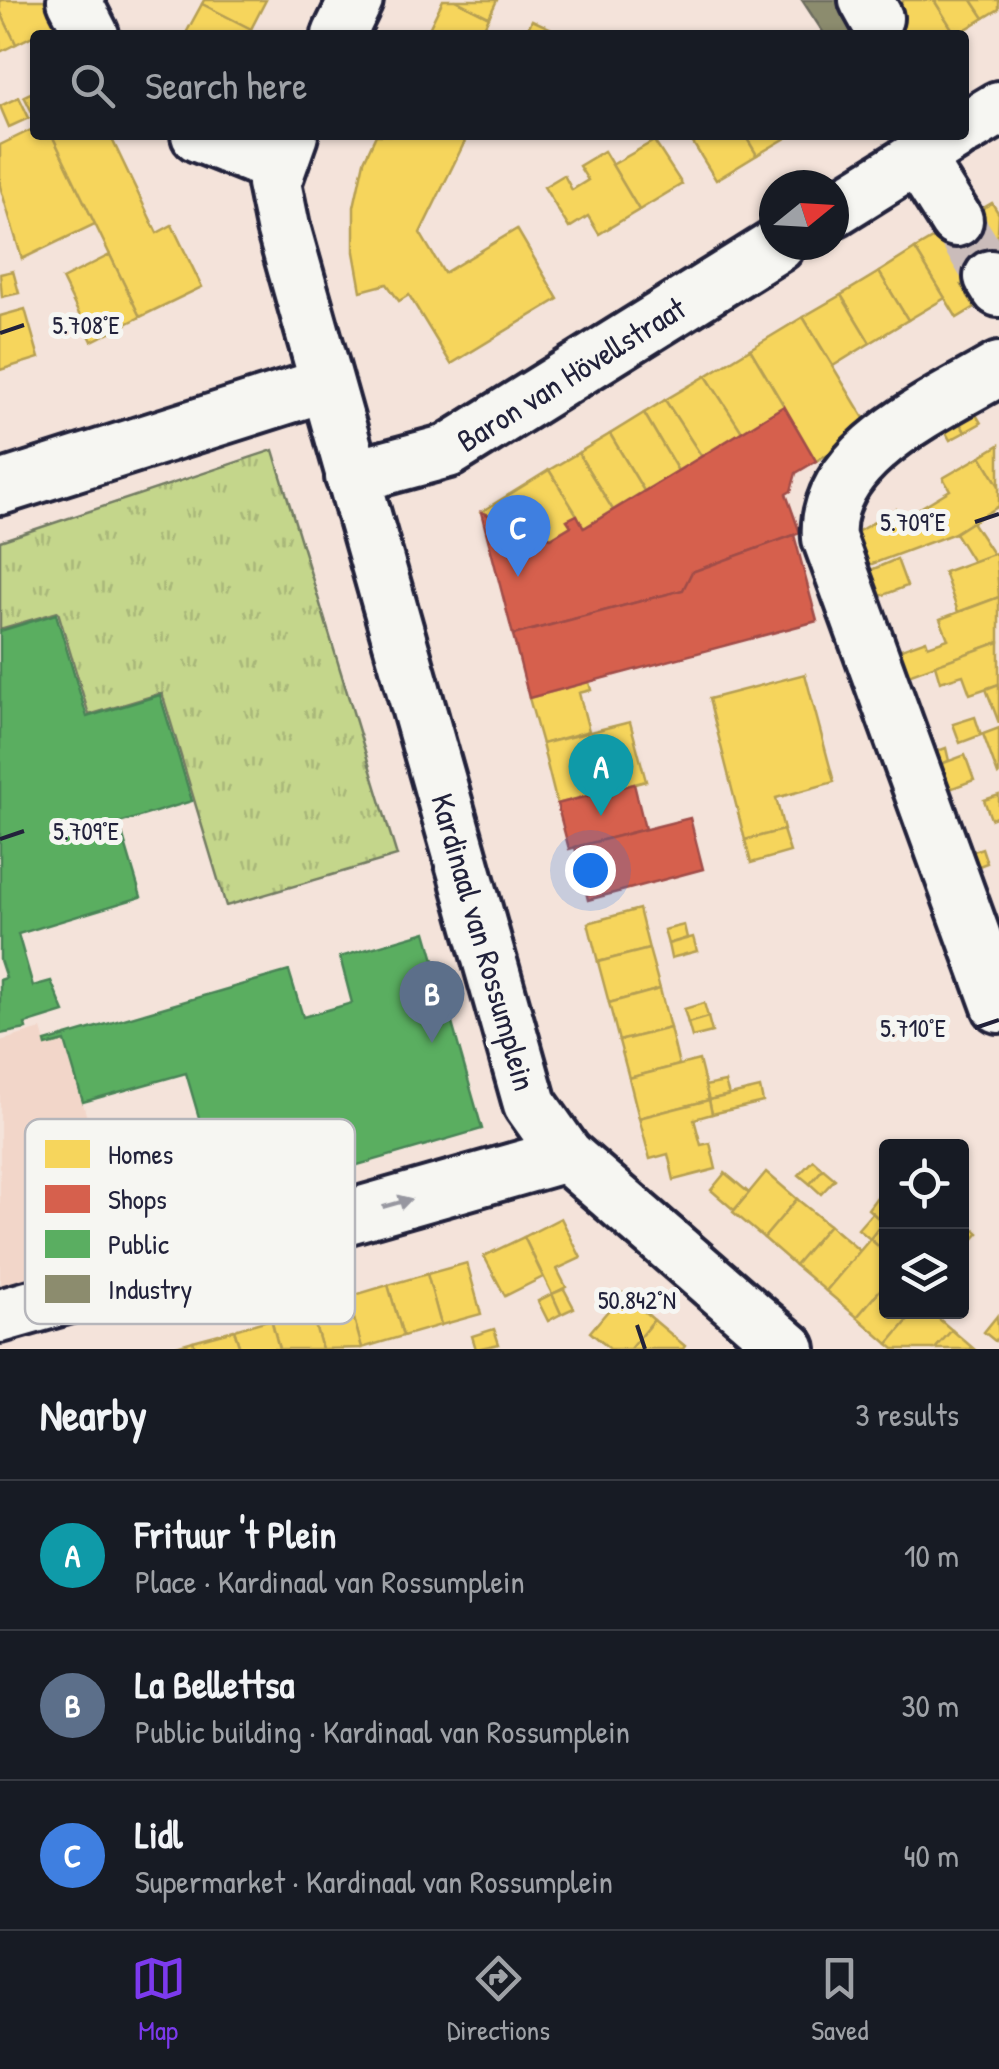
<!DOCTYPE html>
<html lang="en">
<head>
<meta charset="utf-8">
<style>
	body { margin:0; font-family:"Patrick Hand",sans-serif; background:#242831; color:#f1f3f6 }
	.controls { position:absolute; right:30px; bottom:30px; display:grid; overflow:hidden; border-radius:10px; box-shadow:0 2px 8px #0004 }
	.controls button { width:90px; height:90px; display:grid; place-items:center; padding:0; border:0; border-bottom:2px solid #363941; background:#171b24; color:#f1f3f6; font:50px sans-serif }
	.compass { position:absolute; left:759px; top:170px; width:90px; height:90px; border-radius:50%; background:#171b24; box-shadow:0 2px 8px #0004; rotate:72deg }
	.you { position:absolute; left:590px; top:870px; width:35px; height:35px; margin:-25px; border:8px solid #fff; border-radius:50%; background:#1a73e8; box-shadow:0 0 0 15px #1a73e833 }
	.badge { display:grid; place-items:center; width:65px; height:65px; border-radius:50%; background:#7c3aed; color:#fff; font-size:32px; font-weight:700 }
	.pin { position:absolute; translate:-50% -82px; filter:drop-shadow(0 2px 5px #0008) }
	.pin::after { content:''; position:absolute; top:52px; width:35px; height:30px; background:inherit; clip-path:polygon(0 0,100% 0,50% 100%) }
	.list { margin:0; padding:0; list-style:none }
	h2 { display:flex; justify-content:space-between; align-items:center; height:130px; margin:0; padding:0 40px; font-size:42px }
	h2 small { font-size:32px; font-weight:400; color:#9ea1a6 }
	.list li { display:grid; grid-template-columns:65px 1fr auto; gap:30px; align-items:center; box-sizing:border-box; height:150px; padding:0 40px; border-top:2px solid #363941 }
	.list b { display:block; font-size:38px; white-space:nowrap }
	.list p { margin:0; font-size:32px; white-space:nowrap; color:#9ea1a6 }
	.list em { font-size:32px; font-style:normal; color:#9ea1a6 }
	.icon { flex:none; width:55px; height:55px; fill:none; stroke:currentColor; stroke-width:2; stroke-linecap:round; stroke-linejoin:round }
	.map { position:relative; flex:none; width:999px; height:1349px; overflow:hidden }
	.search { position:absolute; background:#171b24; box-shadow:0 2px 8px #0004; left:30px; right:30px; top:30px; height:110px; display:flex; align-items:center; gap:25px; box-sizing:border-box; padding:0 35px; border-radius:10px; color:#9ea1a6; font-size:38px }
	.sheet { height:580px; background:#171b24 }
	nav { display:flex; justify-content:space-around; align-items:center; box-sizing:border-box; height:140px; border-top:2px solid #363941; background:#171b24; font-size:28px; color:#9ea1a6 }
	nav a { display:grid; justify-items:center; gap:5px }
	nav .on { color:#7c3aed }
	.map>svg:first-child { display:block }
	.built { fill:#f2d6c9 }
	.grass { fill:url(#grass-tufts); stroke:#737c63; stroke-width:2.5 }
	.homes { fill:#f6d55c; stroke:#b69f52; stroke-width:2.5 }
	.shops { fill:#d6604d; stroke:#a04d48; stroke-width:2.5 }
	.public { fill:#5aae61; stroke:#498456; stroke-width:2.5 }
	.industry { fill:#8c8c6e; stroke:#6c6c5f; stroke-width:2.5 }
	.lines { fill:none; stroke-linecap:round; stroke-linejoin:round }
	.minor-tunnel { stroke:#cabcba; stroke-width:52; stroke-dasharray:52 26; stroke-linecap:butt }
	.minor-casing { stroke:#22223b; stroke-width:60 }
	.minor { stroke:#f6f6f2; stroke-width:52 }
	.oneway { fill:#9797a0 }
	.ticks { fill:none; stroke:#22223b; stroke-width:4 }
	.labels { text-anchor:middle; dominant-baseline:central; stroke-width:10; stroke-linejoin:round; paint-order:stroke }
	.street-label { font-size:32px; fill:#22223b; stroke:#f6f6f2 }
	.key { fill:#f6f6f2; stroke:#b6b6bb; stroke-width:2.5 }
	.key-label { font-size:28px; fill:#22223b }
	.ticks-label { font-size:25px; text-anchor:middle; fill:#22223b; stroke:#f6f6f2; stroke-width:10; stroke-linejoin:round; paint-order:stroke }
</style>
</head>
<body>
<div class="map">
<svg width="999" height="1349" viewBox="0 0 999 1349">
	<defs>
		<pattern id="grass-tufts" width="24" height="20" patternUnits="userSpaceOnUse" patternTransform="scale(2.5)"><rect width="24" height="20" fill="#c4d68b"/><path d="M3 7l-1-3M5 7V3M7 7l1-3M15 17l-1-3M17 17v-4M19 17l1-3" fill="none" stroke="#a8b779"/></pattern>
	</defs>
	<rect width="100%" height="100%" fill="#f4e3da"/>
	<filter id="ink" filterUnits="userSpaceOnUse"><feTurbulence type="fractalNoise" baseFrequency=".01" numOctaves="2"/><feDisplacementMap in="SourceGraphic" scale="20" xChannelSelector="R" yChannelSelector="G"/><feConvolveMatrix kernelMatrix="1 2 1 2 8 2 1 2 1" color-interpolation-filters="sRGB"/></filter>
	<g filter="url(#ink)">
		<!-- built -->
		<path class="built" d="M 41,1029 L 46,1046 L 65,1041 L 119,1229 L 100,1235 L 108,1260 L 0,1291 L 0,1041 Z"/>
		<!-- grass -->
		<path class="grass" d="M 273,450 L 397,856 L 226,906 L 162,693 L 89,715 L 58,612 L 0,629 L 0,541 Z"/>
		<!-- homes -->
		<g class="homes">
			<path d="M 0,0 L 44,0 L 55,25 L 16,44 L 0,11 Z"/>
			<path d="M 204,0 L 266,0 L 251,29 L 202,4 Z"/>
			<path d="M 443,0 L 455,0 L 489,17 L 480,35 L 426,35 Z"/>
			<path d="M 455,0 L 497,0 L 489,17 Z"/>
			<path d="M 904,0 L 934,0 L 956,35 L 890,35 L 880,19 Z"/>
			<path d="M 934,0 L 972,0 L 984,18 L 956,35 Z"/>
			<path d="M 972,0 L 999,0 L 999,9 L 984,18 Z"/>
			<path d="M 202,4 L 251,29 L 248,35 L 185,35 Z"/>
			<path d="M 0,11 L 16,44 L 0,52 Z"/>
			<path d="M 532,20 L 552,29 L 549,35 L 525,35 Z"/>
			<path d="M 35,91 L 35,115 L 34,116 L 24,96 Z"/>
			<path d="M 19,97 L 29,118 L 9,127 L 0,106 Z"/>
			<path d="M 35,128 L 35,135 L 52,135 L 95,224 L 22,259 L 0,186 L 0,145 Z"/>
			<path d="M 52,135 L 110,135 L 157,233 L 172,225 L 202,287 L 140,317 Z"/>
			<path d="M 376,135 L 468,135 L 420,233 L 444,273 L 517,229 L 558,299 L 451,364 L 409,295 L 399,301 L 387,284 L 361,291 L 354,252 L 354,207 L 364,161 Z"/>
			<path d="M 688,135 L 745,135 L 757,155 L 716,180 Z"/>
			<path d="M 745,135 L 791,135 L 757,155 Z"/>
			<path d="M 654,141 L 682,184 L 639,210 L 612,165 Z"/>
			<path d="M 604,151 L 639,210 L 599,234 L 588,216 L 569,228 L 544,187 L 564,175 L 572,190 L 588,180 L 579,166 Z"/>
			<path d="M 992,203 L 999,214 L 996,264 L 968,217 Z"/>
			<path d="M 968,217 L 996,264 L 968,280 L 939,235 Z"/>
			<path d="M 939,235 L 968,280 L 961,285 L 975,307 L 957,318 L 915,249 Z"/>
			<path d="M 915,249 L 945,298 L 908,320 L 879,272 Z"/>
			<path d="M 110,255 L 140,317 L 92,341 L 62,279 Z"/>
			<path d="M 13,271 L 19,293 L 2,297 L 0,274 Z"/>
			<path d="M 879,272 L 908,320 L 870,343 L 841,295 Z"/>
			<path d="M 841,295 L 870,343 L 833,366 L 803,317 Z"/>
			<path d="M 25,309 L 39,358 L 0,370 L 0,316 Z"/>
			<path d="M 803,317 L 870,428 L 816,461 L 750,349 Z"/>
			<path d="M 750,349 L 784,406 L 742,432 L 706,376 Z"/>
			<path d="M 706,376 L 742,432 L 702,457 L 665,400 Z"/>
			<path d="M 665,400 L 702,457 L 678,471 L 644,413 Z"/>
			<path d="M 970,404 L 981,423 L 965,432 L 954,413 Z"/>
			<path d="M 644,413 L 678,471 L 644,491 L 610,434 Z"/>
			<path d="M 954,413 L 965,432 L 950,440 L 940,422 Z"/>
			<path d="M 610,434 L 644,491 L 613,510 L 578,453 Z"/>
			<path d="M 999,445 L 999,486 L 981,456 Z"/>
			<path d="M 578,453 L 613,510 L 584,528 L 549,470 Z"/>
			<path d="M 981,456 L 999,486 L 999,506 L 955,533 L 864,567 L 852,535 L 896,509 L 900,520 L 950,490 L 943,478 Z"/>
			<path d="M 549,470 L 577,515 L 567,520 L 571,526 L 551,538 L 481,512 Z"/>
			<path d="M 972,522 L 993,554 L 973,562 L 955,533 Z"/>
			<path d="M 996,553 L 999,597 L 958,612 L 944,572 Z"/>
			<path d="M 897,559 L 907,586 L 881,596 L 871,570 Z"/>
			<path d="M 999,597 L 999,642 L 903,677 L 893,652 L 926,640 L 928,646 L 948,639 L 940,619 Z"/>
			<path d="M 999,642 L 999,684 L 970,694 L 963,675 L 940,682 L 935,665 Z"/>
			<path d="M 805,674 L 834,782 L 776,798 L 784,830 L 745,840 L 709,699 Z"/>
			<path d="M 589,682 L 591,690 L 579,693 L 589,731 L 542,744 L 529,698 Z"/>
			<path d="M 999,684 L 999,723 L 986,689 Z"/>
			<path d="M 975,717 L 981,735 L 960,743 L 953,724 Z"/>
			<path d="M 630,722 L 646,781 L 557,804 L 542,744 Z"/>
			<path d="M 999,728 L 999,774 L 998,775 L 983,734 Z"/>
			<path d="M 946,748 L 949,761 L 925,770 L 921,757 Z"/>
			<path d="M 965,755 L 974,780 L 934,795 L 925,770 Z"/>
			<path d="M 999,795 L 999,816 L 991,819 L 984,800 Z"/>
			<path d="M 783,830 L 790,852 L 751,863 L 745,840 Z"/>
			<path d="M 982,848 L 987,863 L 966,871 L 960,856 Z"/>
			<path d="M 639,909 L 649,949 L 598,962 L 588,923 Z"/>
			<path d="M 684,925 L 687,938 L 668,944 L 664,930 Z"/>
			<path d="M 693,937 L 697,951 L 671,958 L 668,944 Z"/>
			<path d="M 649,949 L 660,989 L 609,1003 L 598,962 Z"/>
			<path d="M 660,989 L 670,1028 L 619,1041 L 609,1003 Z"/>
			<path d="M 704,1003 L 708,1017 L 688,1023 L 684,1009 Z"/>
			<path d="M 708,1017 L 712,1032 L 692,1037 L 688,1023 Z"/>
			<path d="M 670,1028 L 679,1065 L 629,1078 L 619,1041 Z"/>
			<path d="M 699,1060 L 709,1100 L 639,1118 L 629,1078 Z"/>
			<path d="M 725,1082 L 729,1095 L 709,1100 L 705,1086 Z"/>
			<path d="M 760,1088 L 763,1102 L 712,1114 L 709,1100 Z"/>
			<path d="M 709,1100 L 712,1114 L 694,1119 L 701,1145 L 710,1143 L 716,1169 L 674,1180 L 668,1154 L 650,1159 L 639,1118 Z"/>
			<path d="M 813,1160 L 823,1169 L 810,1184 L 799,1175 Z"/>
			<path d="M 823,1169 L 835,1179 L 821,1194 L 810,1184 Z"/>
			<path d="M 766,1172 L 797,1199 L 764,1238 L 733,1212 Z"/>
			<path d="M 725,1173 L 749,1193 L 734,1210 L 711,1190 Z"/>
			<path d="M 886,1185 L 886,1218 L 883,1222 L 868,1209 Z"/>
			<path d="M 797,1199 L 829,1225 L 795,1265 L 764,1238 Z"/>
			<path d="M 872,1213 L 883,1222 L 870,1239 L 858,1229 Z"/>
			<path d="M 561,1218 L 581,1258 L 557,1269 L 566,1287 L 552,1294 L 524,1237 Z"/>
			<path d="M 964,1220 L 979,1233 L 969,1244 L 962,1237 Z"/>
			<path d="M 883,1222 L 886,1225 L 883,1250 L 870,1239 Z"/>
			<path d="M 829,1225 L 860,1251 L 826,1291 L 795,1265 Z"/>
			<path d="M 524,1237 L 543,1277 L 505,1296 L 484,1256 Z"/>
			<path d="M 870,1239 L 886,1253 L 886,1283 L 857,1317 L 826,1291 Z"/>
			<path d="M 467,1263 L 481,1314 L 441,1325 L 427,1274 Z"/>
			<path d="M 427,1274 L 441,1325 L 403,1336 L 388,1285 Z"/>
			<path d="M 886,1283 L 886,1312 L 915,1312 L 888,1344 L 857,1317 Z"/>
			<path d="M 388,1285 L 403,1336 L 362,1348 L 348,1297 Z"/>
			<path d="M 564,1289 L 574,1308 L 561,1314 L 552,1294 Z"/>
			<path d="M 623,1293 L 654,1320 L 630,1349 L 610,1349 L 590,1332 Z"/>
			<path d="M 552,1294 L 561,1314 L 548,1321 L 538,1301 Z"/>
			<path d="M 348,1297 L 362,1348 L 322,1349 L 310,1308 Z"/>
			<path d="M 310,1308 L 322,1349 L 279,1349 L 271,1319 Z"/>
			<path d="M 915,1312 L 931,1312 L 952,1330 L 935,1349 L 894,1349 L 888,1344 Z"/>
			<path d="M 997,1316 L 999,1336 L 995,1341 L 984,1332 Z"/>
			<path d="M 271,1319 L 279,1349 L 240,1349 L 234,1330 Z"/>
			<path d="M 654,1320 L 685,1346 L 683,1349 L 630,1349 Z"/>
			<path d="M 494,1329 L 499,1344 L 476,1349 L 472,1336 Z"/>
			<path d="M 234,1330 L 240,1349 L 195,1349 L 193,1341 Z"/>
			<path d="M 952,1330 L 974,1349 L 935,1349 Z"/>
			<path d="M 193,1341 L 195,1349 L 166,1349 Z"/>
		</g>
		<!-- shops -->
		<g class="shops">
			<path d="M 784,406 L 816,461 L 796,473 L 791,491 L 786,494 L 800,533 L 692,572 L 683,590 L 513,635 L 481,512 L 551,538 L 571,526 L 567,520 L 577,515 L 584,528 Z"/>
			<path d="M 794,535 L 817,621 L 529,698 L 513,635 L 683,590 L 692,572 Z"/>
			<path d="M 634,784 L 645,829 L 569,849 L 557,804 Z"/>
			<path d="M 690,818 L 703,869 L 588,900 L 575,847 Z"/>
		</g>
		<!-- public -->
		<g class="public">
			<path d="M 56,614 L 87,717 L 160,695 L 192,801 L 119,823 L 141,897 L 18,934 L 33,986 L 51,981 L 64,1012 L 25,1024 L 26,1029 L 0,1034 L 0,980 L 6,978 L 0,960 L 0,631 Z"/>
			<path d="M 426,932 L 482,1129 L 102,1239 L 100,1235 L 119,1229 L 99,1159 L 103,1158 L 106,1166 L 205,1138 L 186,1073 L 83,1102 L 65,1041 L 46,1046 L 45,1042 L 289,971 L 303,1017 L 352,1003 L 340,957 Z"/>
		</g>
		<!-- industry -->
		<path class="industry" d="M 802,0 L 842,0 L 860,30 L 853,35 L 825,35 Z"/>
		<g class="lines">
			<!-- minor-tunnel -->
			<path class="minor-tunnel" d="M 956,220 L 991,277"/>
			<defs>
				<g id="minor">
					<path d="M 74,0 L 92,35"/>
					<path d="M 866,0 L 876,18"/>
					<path d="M 339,35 L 356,0"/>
					<path d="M 964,129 L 999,108"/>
					<path d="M 198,135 L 276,166"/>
					<path d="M 291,135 L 274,183 L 283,227 L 530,1104 L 566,1155 L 789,1349"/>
					<path d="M 917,158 L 956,220"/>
					<path d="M 834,210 L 954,135"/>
					<path d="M 991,277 L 999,290"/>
					<path d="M 999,369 C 938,405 822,455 829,538 L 999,1006"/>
					<path d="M 352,477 L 448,451 L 778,245"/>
					<path d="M 0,488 L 325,385"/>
					<path d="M 0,1316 L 566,1155"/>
				</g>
			</defs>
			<!-- minor casing -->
			<use href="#minor" class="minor-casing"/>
			<!-- minor -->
			<use href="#minor" class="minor"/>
		</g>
		<!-- one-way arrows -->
		<defs><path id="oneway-solid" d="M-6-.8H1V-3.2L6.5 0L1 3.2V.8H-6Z" transform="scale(2.5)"/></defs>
		<use class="oneway" href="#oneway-solid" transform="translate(397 1203) rotate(-16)"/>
	</g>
	<!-- ticks -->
	<path class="ticks" d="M 0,333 L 24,325M 975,522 L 999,514M 0,839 L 24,831M 975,1028 L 999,1020M 637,1325 L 645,1349"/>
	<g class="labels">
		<!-- street labels -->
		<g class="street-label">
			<text transform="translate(571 374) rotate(-32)">Baron van Hövellstraat</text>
			<text transform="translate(484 942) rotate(74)">Kardinaal van Rossumplein</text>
		</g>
	</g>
	<!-- legend -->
	<rect x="25" y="1119" width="330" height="205" rx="15" class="key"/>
	<rect x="45" y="1140" width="45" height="28" fill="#f6d55c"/>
	<rect x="45" y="1185" width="45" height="28" fill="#d6604d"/>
	<rect x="45" y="1230" width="45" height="28" fill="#5aae61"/>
	<rect x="45" y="1275" width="45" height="28" fill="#8c8c6e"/>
	<g class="key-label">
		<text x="108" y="1164">Homes</text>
		<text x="108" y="1209">Shops</text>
		<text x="108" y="1254">Public</text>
		<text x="108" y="1299">Industry</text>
	</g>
	<g class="ticks-label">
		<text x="86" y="334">5.708°E</text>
		<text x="913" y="531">5.709°E</text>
		<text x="86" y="840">5.709°E</text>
		<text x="913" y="1037">5.710°E</text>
		<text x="637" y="1309">50.842°N</text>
	</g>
</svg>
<div class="controls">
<button><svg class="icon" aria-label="locate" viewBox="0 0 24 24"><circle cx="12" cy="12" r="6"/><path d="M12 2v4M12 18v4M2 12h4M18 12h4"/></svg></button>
<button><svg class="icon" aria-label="layers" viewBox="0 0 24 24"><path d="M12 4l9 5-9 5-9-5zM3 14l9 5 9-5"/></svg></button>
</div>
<svg class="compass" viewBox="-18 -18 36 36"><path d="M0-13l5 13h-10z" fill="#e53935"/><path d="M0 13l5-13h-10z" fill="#9ea1a6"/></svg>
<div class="you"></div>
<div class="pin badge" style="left:601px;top:816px;background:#0f9aa8">A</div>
<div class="pin badge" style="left:432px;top:1043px;background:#5c6f8a">B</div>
<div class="pin badge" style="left:518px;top:577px;background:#3f7fe0">C</div>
<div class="search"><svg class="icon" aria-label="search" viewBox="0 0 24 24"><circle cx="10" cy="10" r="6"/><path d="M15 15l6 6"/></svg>Search here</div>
</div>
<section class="sheet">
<h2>Nearby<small>3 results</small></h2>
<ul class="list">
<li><span class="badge" style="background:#0f9aa8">A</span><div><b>Frituur 't Plein</b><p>Place · Kardinaal van Rossumplein</p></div><em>10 m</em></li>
<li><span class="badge" style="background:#5c6f8a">B</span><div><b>La Bellettsa</b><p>Public building · Kardinaal van Rossumplein</p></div><em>30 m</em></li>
<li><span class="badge" style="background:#3f7fe0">C</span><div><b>Lidl</b><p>Supermarket · Kardinaal van Rossumplein</p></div><em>40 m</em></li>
</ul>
</section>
<nav>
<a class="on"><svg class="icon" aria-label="map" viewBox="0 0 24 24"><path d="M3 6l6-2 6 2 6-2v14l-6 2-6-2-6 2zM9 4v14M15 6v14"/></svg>Map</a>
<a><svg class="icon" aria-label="directions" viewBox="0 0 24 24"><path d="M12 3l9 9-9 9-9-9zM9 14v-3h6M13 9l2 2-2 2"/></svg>Directions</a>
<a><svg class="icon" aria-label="saved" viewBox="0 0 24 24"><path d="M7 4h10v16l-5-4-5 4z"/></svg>Saved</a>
</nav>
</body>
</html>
